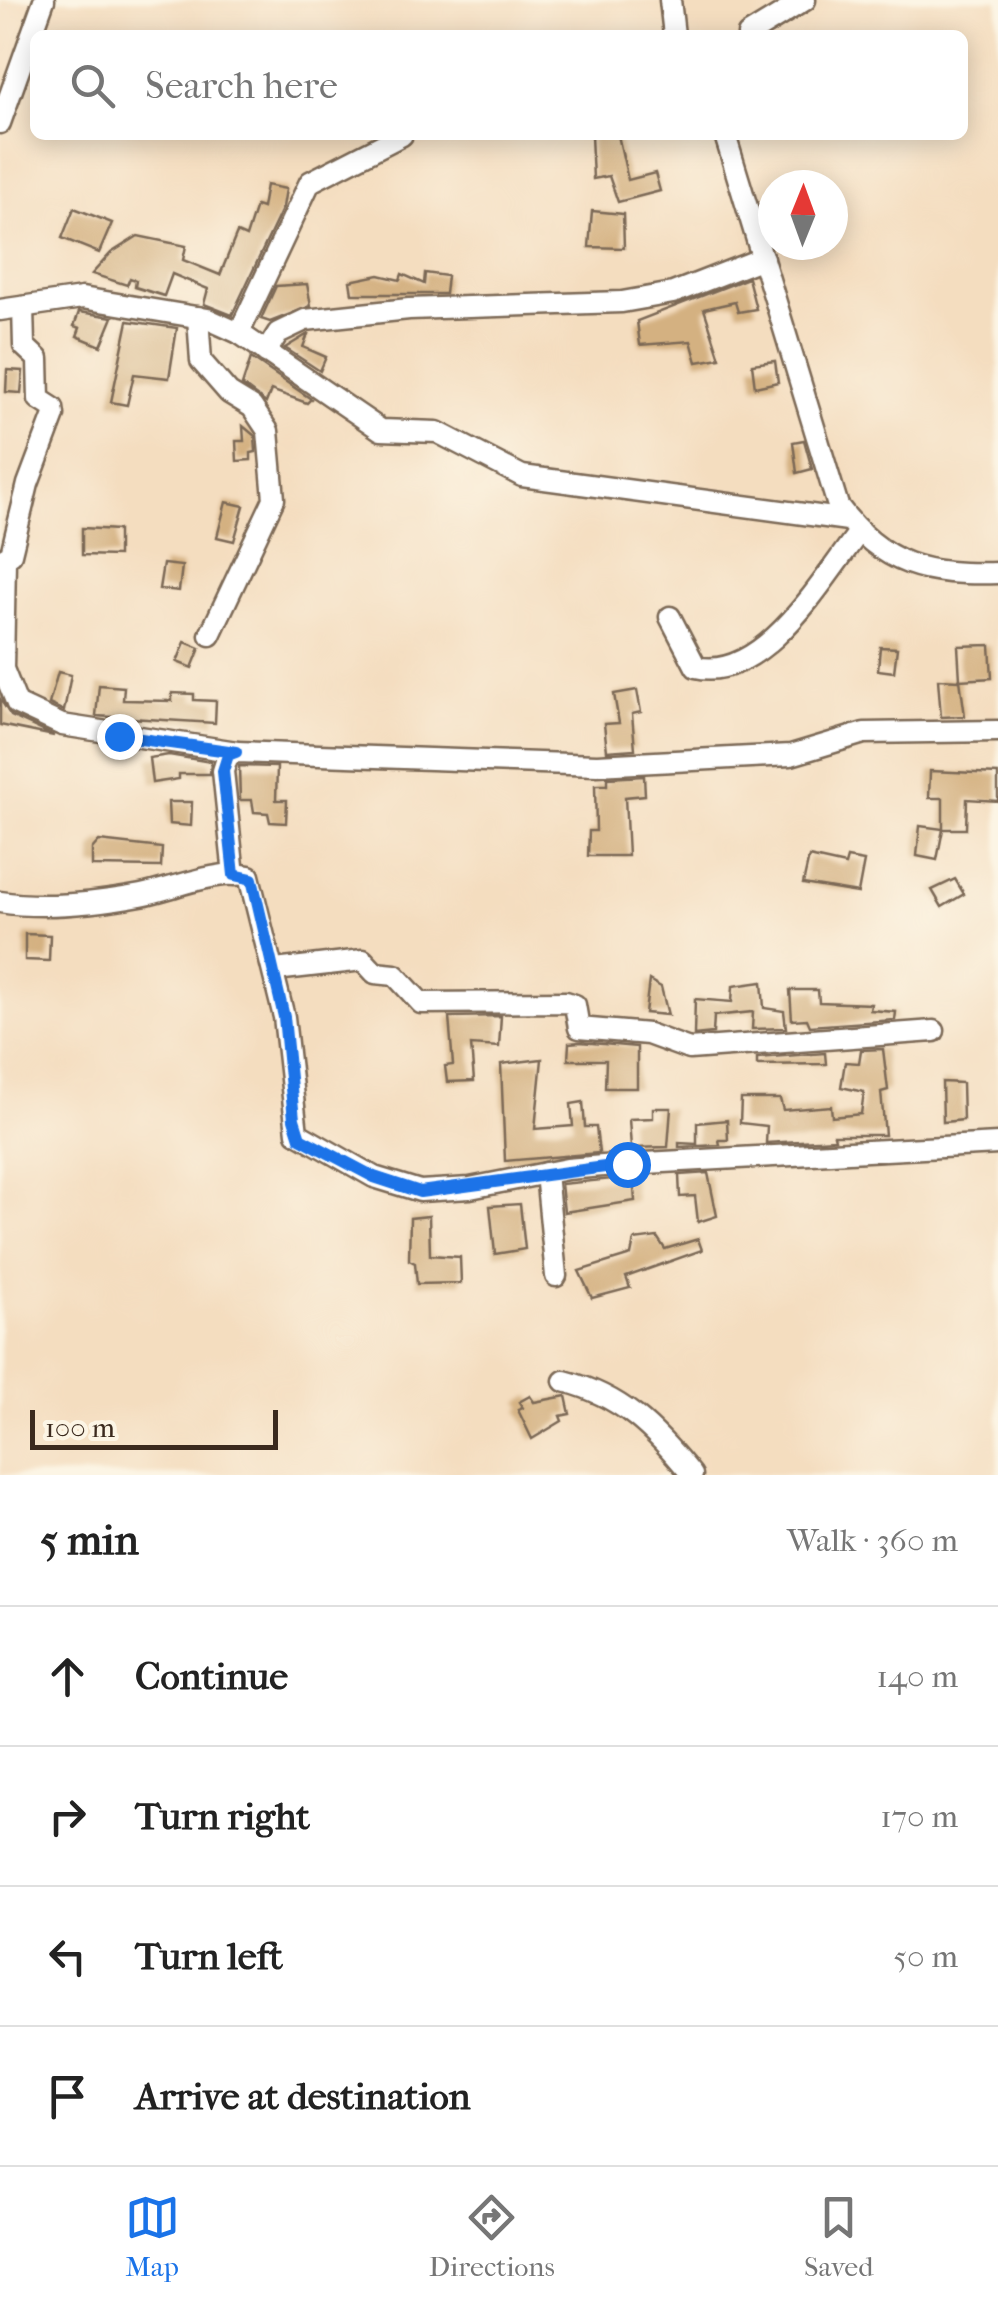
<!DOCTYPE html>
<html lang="en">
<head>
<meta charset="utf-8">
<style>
	body { margin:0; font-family:"IM FELL French Canon",serif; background:#f6f6f6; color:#222 }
	.compass { position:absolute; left:758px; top:170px; width:90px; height:90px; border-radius:50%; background:#fff; box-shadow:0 5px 25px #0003; rotate:1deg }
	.scale { position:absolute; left:30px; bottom:25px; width:248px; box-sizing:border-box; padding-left:10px; border:5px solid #3b2a1e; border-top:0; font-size:28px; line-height:35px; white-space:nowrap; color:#3b2a1e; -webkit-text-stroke:8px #fcf5e5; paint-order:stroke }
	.stop { position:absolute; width:30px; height:30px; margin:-22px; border:8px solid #1a73e8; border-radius:50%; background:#fff }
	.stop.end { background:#1a73e8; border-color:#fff; box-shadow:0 2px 10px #0008 }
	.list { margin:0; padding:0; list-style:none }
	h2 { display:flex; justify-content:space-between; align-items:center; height:130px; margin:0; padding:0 40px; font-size:42px }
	h2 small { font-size:32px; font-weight:400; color:#767676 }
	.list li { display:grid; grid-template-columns:65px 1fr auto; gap:30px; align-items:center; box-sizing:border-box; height:140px; padding:0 40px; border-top:2px solid #e0e0e0 }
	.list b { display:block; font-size:38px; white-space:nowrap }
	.list em { font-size:32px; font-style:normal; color:#767676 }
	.icon { flex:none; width:55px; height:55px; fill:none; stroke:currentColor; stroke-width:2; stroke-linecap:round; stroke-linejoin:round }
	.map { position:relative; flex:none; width:998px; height:1475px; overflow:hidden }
	.search { position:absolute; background:#fff; box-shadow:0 5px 25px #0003; left:30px; right:30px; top:30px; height:110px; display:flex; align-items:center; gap:25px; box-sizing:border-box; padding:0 35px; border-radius:15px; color:#767676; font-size:38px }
	.sheet { height:690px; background:#fff }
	nav { display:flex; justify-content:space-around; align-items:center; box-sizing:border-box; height:140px; border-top:2px solid #e0e0e0; background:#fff; font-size:28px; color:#767676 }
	nav a { display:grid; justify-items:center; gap:5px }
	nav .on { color:#1a73e8 }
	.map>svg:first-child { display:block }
	.building { fill:#d4b181 }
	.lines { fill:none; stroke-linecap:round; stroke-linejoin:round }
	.minor-casing { stroke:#7c6956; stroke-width:25 }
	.minor { stroke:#fff; stroke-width:20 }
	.route { stroke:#1a73e8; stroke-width:12 }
</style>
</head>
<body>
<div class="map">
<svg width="998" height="1475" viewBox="0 0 998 1475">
	<rect width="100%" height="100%" fill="#fcf5e5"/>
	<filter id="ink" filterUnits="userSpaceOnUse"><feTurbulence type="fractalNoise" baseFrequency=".01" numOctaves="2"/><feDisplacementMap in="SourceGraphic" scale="20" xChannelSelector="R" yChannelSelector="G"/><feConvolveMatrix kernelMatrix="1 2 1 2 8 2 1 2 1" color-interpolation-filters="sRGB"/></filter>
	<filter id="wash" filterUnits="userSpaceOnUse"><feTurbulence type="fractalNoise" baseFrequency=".0048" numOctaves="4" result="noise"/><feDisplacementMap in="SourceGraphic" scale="40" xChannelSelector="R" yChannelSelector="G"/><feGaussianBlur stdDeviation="2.25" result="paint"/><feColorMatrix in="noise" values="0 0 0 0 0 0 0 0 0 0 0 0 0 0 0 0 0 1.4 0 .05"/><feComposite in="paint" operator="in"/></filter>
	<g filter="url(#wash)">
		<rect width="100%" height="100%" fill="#f4ddbf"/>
		<g id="blocks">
			<!-- building -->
			<g class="building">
				<path d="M 591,135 L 618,135 L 628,180 L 655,173 L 660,191 L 618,202 L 609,176 L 593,179 Z"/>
				<path d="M 266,185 L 286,189 L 283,207 L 232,315 L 204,304 L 208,289 L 172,274 L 164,296 L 135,287 L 136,280 L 130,278 L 127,285 L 92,274 L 111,253 L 138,236 L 186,246 L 183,260 L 220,275 L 237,233 L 246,237 L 256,206 L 262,208 Z"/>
				<path d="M 74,208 L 112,223 L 99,253 L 62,238 Z"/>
				<path d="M 592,211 L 623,214 L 624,248 L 589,247 Z"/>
				<path d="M 425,273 L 447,276 L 445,294 L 352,294 L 350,281 L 379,275 L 400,280 L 402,274 L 424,284 Z"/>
				<path d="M 748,278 L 756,309 L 738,312 L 735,302 L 704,309 L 720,358 L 697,362 L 691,341 L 640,345 L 637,321 Z"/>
				<path d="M 307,284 L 311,306 L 270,322 L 261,319 L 276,286 Z"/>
				<path d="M 79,312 L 113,317 L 101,346 L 77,336 L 80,328 L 74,326 Z"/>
				<path d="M 128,321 L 177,328 L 169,378 L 134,374 L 127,405 L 111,402 Z"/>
				<path d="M 308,334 L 303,347 L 326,357 L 320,371 L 285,348 Z"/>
				<path d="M 251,358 L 311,399 L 307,403 L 271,390 L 266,403 L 242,385 Z"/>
				<path d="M 775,361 L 778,382 L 755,387 L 752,364 Z"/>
				<path d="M 7,370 L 23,371 L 21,393 L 6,392 Z"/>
				<path d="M 243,426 L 255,436 L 256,452 L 251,453 L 251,460 L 237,461 L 236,441 L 244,441 Z"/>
				<path d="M 804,440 L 812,469 L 797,473 L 793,442 Z"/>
				<path d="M 226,502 L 244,506 L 234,541 L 217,537 Z"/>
				<path d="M 82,528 L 118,530 L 118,556 L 82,555 Z"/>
				<path d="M 163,564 L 182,566 L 179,591 L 159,589 Z"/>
				<path d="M 185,642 L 200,648 L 192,668 L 177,662 Z"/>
				<path d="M 990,645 L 992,678 L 960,680 L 958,646 Z"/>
				<path d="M 880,647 L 897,648 L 894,672 L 878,670 Z"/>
				<path d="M 58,672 L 71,675 L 64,711 L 49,704 Z"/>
				<path d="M 938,679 L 960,680 L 965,716 L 941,717 Z"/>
				<path d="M 99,685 L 124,687 L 123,700 L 172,701 L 172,693 L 194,694 L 194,700 L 216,701 L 215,723 L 96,716 Z"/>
				<path d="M 637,690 L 641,712 L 632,714 L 635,749 L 607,751 L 604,724 L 619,723 L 614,694 Z"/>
				<path d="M 0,699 L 11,716 L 54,736 L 0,725 Z"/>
				<path d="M 169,755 L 211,762 L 210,774 L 179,774 L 179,779 L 152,783 L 149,758 Z"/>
				<path d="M 239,766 L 277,767 L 276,800 L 287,800 L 286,823 L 270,822 L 268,813 L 254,812 L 252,800 L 240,800 Z"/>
				<path d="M 930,771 L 998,774 L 998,801 L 967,799 L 966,829 L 943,829 L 943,798 L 929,798 Z"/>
				<path d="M 644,776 L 645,795 L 625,797 L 628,856 L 588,856 L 589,831 L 596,831 L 595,785 L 607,785 L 607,778 Z"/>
				<path d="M 168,802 L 192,802 L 191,826 L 169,824 Z"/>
				<path d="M 920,826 L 943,829 L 937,860 L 917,856 Z"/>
				<path d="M 99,841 L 162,848 L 161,867 L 92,866 L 92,849 Z"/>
				<path d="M 809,857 L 845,865 L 847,858 L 864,861 L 858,893 L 803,884 Z"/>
				<path d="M 955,879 L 964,894 L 942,907 L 932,890 Z"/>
				<path d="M 25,934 L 50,935 L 49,961 L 25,960 Z"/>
				<path d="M 649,980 L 661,987 L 668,1015 L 645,1013 Z"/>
				<path d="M 762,982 L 764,1008 L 784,1011 L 786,1028 L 752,1029 L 753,1012 L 714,1016 L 713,1033 L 694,1035 L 695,999 L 732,1002 L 733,986 Z"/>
				<path d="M 790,990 L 818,990 L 819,1002 L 871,1004 L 870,1010 L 896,1012 L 895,1020 L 810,1026 L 807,1019 L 792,1020 Z"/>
				<path d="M 501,1016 L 499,1047 L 471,1045 L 474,1081 L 447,1082 L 445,1066 L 453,1065 L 449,1017 Z"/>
				<path d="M 580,1042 L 637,1047 L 637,1088 L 605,1088 L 606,1060 L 568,1060 L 569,1043 Z"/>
				<path d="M 883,1049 L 888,1090 L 881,1092 L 885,1135 L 834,1135 L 835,1139 L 766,1143 L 767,1126 L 740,1123 L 741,1099 L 780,1099 L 783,1110 L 831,1106 L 832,1117 L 861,1114 L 864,1092 L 841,1087 L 845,1062 L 859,1063 L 861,1050 Z"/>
				<path d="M 825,1053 L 826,1064 L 757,1065 L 757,1058 Z"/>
				<path d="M 542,1059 L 535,1129 L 573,1126 L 571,1104 L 583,1102 L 585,1127 L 596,1127 L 599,1153 L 505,1161 L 501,1064 Z"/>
				<path d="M 942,1082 L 962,1083 L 963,1120 L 943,1122 Z"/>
				<path d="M 653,1108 L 671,1108 L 668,1147 L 631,1148 L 629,1119 L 653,1118 Z"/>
				<path d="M 727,1120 L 728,1140 L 719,1140 L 720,1145 L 679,1147 L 679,1143 L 697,1144 L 697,1123 Z"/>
				<path d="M 708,1173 L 717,1216 L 698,1222 L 695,1196 L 680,1197 L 679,1175 Z"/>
				<path d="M 633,1177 L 635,1201 L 564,1212 L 561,1184 Z"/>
				<path d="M 520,1204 L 525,1249 L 495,1254 L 490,1206 Z"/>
				<path d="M 429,1216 L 430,1255 L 460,1257 L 461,1283 L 417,1284 L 415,1263 L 409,1260 L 410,1218 Z"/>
				<path d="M 657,1237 L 665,1249 L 698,1239 L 702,1250 L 626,1277 L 630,1288 L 592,1298 L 579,1271 L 631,1255 L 634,1240 Z"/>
				<path d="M 530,1396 L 534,1402 L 566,1396 L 570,1414 L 560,1416 L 562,1421 L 532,1439 L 518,1410 L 523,1408 L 519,1402 Z"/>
			</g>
		</g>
	</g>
	<g filter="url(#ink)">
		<use href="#blocks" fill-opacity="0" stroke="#7c6956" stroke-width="2.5"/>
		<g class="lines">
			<defs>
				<g id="minor">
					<path d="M 670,0 L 674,35"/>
					<path d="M 748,35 L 805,0"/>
					<path d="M 0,123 L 44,0"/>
					<path d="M 725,135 L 838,506 C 884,567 926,575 998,573"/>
					<path d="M 0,310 L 82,298 L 208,319 L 239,333 L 381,430 L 437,432 L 522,476 L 848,520"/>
					<path d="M 198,317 L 201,361 L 229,393 L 252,407 L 268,431 L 274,499 L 210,635"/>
					<path d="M 239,333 L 310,182 L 402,135"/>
					<path d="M 266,352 L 278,333 L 305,320 L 409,309 L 622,302 L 673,293 L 763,258"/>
					<path d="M 0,560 L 11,554 L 28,484 L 54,415 L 53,408 L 39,399 L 38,359 L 24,346 L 23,307"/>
					<path d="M 5,560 L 3,669 L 17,704 L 62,725 L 237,752"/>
					<path d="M 670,617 L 696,667 C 764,683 824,576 860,531"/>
					<path d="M 234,875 L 223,771 L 228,755 L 237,752 L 597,765 L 791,755 L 864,733 L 998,731"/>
					<path d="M 0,902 C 44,909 97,903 141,895 C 173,889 217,869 249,876 L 284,1017 L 297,1133 L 374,1177 L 420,1191 L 470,1188 L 567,1169 L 627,1164 L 998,1144"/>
					<path d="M 275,970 L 363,960 L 375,973 L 395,975 L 421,1003 L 566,1002 L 575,1005 L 579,1028 L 648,1034 L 689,1049 L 934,1031"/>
					<path d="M 546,1173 L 556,1276"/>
					<path d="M 564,1381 C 622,1396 655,1429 692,1475"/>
				</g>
			</defs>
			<!-- minor casing -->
			<use href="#minor" class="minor-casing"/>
			<!-- minor -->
			<use href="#minor" class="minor"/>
		</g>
	</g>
	<g class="lines" filter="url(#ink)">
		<!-- route -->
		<path class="route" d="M 119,736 L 236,752 L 228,755 L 223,771 L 234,875 L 252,879 L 284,1017 L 294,1119 L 300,1138 L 374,1177 L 420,1192 L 627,1164"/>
	</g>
</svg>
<svg class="compass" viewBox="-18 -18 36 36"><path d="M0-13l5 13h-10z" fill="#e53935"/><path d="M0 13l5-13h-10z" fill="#767676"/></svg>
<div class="scale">100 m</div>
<div class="stop" style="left:627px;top:1164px"></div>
<div class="stop end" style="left:119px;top:736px"></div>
<div class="search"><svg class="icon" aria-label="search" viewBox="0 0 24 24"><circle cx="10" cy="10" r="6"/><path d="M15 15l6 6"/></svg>Search here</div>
</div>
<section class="sheet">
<h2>5 min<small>Walk · 360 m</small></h2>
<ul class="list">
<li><svg class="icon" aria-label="ahead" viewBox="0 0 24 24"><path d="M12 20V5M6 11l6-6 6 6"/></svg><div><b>Continue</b></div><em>140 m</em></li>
<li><svg class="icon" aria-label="right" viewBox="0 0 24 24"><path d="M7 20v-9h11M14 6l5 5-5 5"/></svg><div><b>Turn right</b></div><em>170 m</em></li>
<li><svg class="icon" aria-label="left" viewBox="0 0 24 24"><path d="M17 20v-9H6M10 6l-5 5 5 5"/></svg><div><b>Turn left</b></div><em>50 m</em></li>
<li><svg class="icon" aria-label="arrive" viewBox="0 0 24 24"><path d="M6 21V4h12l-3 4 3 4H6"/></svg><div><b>Arrive at destination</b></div></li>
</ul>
</section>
<nav>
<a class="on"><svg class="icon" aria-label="map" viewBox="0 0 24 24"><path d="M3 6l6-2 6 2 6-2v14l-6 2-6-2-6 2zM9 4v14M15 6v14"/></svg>Map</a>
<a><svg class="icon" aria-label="directions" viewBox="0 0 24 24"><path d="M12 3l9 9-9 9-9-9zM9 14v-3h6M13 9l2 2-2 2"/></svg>Directions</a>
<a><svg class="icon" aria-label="saved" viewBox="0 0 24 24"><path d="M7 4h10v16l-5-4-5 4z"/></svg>Saved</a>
</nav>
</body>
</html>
